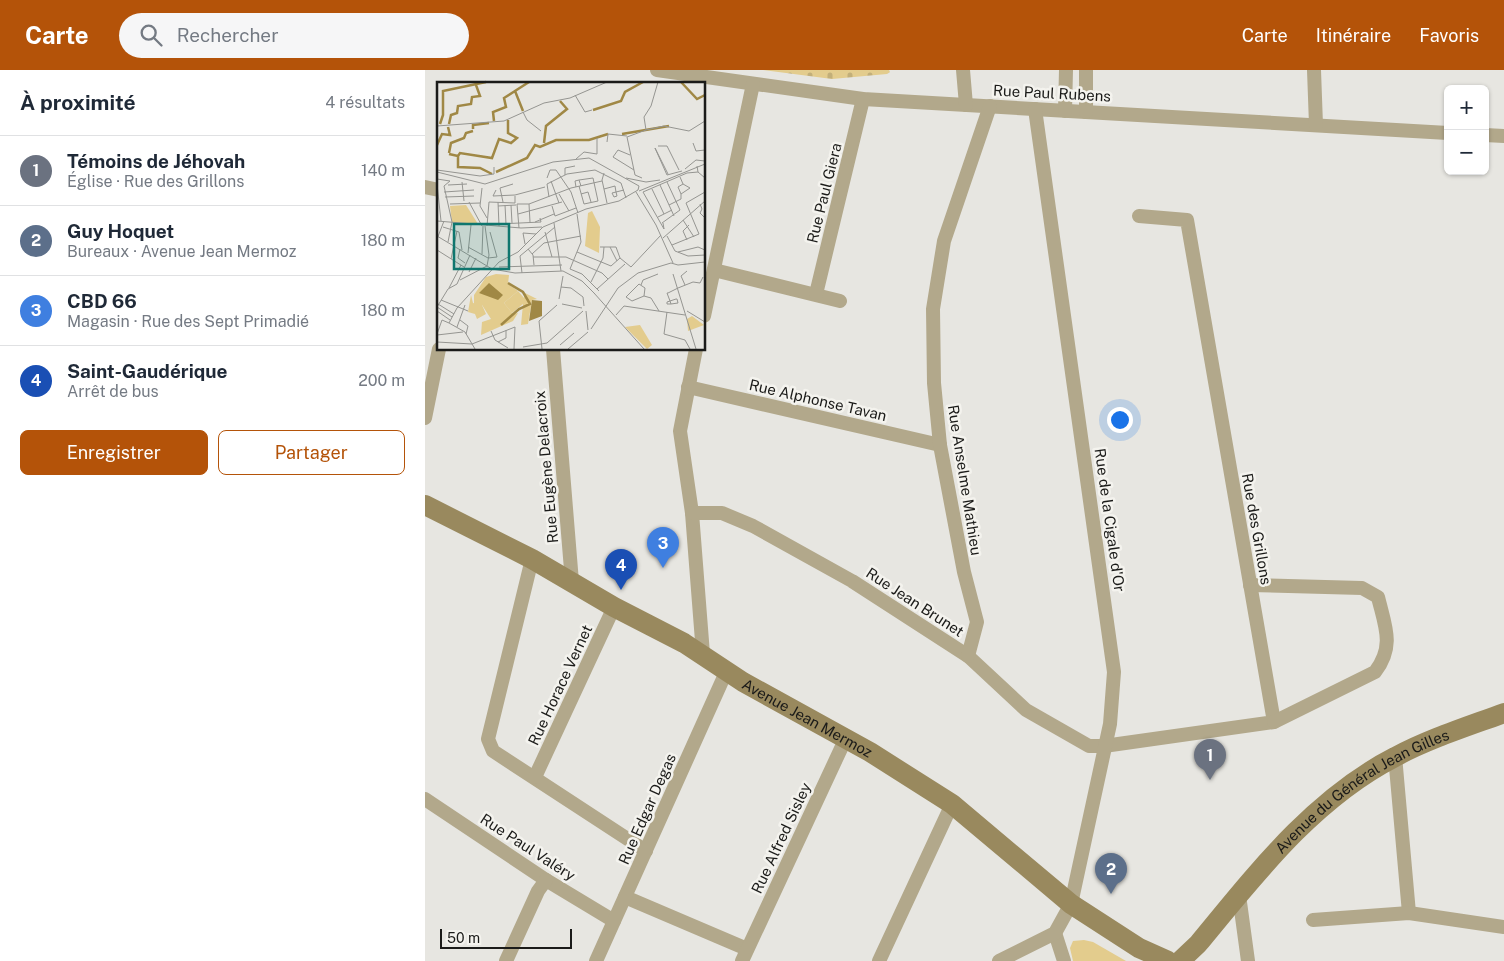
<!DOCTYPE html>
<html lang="fr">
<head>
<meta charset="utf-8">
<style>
	body { margin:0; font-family:"Public Sans",sans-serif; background:#f6f6f7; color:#1f2937 }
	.controls { position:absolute; right:15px; top:15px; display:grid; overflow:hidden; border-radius:8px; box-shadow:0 1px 4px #0004 }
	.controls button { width:45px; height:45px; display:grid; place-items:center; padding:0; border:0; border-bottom:1px solid #e0e1e3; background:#fff; color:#1f2937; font:25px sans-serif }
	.scale { position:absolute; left:15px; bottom:12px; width:132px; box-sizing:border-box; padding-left:5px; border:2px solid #1b1b19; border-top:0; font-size:14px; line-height:18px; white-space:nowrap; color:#1b1b19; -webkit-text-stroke:4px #f4f3ee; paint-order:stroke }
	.you { position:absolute; left:694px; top:349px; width:18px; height:18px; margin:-12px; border:4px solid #fff; border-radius:50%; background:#1a73e8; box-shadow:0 0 0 8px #1a73e833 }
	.badge { display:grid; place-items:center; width:32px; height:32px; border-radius:50%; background:#b45309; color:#fff; font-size:16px; font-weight:700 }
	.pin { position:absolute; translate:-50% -41px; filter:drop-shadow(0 1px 2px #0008) }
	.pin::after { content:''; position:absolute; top:26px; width:18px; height:15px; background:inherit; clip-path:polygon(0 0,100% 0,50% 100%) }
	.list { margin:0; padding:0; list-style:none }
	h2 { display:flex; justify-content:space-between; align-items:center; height:65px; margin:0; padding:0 20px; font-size:21px }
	h2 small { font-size:16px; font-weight:400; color:#747a83 }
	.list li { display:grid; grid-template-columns:32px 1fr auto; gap:15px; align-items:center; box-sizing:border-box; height:70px; padding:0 20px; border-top:1px solid #e0e1e3 }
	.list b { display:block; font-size:19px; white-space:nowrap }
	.list p { margin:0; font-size:16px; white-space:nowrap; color:#747a83 }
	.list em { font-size:16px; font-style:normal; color:#747a83 }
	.actions { display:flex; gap:10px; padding:15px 20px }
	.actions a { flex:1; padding:11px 0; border:1px solid #b45309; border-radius:8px; text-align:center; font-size:18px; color:#b45309 }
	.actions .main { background:#b45309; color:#fff }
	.icon { flex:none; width:28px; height:28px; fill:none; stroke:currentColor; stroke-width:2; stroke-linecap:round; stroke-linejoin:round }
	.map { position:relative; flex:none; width:1079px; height:891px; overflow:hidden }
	header { display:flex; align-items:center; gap:30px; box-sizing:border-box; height:70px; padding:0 25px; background:#b45309; color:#fff }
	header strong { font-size:24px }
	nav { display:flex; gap:28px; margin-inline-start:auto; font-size:18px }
	.search { width:350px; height:45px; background:#f6f6f7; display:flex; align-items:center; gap:12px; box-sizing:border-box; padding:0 18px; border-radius:28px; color:#747a83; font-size:19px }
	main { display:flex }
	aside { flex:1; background:#fff }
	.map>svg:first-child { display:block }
	.green { fill:#e3cc8d }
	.cemetery { fill:url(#cemetery-stones) }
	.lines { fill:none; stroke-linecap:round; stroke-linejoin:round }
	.street { stroke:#b2a88b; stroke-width:14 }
	.secondary { stroke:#99895e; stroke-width:20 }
	.labels { text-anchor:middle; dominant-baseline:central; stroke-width:5; stroke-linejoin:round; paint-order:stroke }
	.street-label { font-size:15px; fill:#1b1b19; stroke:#f4f3ee }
	.inset-river { fill:none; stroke:#a08845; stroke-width:2.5 }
	.inset-road { fill:none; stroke:#959591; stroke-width:1 }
	.view { fill:#0f766e; fill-opacity:0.15; stroke:#0f766e; stroke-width:2.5 }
	.inset-edge { fill:none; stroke:#1b1b19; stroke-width:2.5 }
</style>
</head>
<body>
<header>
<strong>Carte</strong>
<div class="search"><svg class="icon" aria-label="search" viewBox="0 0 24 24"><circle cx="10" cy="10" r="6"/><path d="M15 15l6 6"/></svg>Rechercher</div>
<nav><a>Carte</a><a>Itinéraire</a><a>Favoris</a></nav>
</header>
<main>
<aside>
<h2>À proximité<small>4 résultats</small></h2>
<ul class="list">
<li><span class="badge" style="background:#6b7280">1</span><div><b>Témoins de Jéhovah</b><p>Église · Rue des Grillons</p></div><em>140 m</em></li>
<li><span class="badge" style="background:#5c6f8a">2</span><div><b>Guy Hoquet</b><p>Bureaux · Avenue Jean Mermoz</p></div><em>180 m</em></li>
<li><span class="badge" style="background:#3f7fe0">3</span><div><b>CBD 66</b><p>Magasin · Rue des Sept Primadié</p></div><em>180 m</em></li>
<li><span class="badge" style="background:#1a4fb4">4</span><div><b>Saint-Gaudérique</b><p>Arrêt de bus</p></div><em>200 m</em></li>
</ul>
<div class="actions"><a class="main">Enregistrer</a><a>Partager</a></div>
</aside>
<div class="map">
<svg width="1079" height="891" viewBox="0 0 1079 891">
	<defs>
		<pattern id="cemetery-stones" width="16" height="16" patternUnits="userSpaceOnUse" patternTransform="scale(1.25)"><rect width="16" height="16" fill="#e3cc8d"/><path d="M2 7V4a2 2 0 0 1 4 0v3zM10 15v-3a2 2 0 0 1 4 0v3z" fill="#c2af79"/></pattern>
	</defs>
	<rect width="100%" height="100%" fill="#e7e6e1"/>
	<!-- green -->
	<path class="green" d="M 659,870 L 668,872 L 701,891 L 648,891 L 645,878 L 648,871 Z"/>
	<!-- cemetery -->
	<path class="cemetery" d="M 338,0 L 464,0 L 465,2 L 462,4 L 407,9 Z"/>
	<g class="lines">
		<!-- street -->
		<g class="street">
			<path d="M 232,0 L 438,29 L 1023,63"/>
			<path d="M 538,0 L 541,35"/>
			<path d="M 889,0 L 891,55"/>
			<path d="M 640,41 L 641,0"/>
			<path d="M 661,42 L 661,0"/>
			<path d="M 1060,65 L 1079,66"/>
			<path d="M 0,117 L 14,120"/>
			<path d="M 289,200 L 415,231"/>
			<path d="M 391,224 L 438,29"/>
			<path d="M 279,246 L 328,14"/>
			<path d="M 128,279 L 147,512"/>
			<path d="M 271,279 L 255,361 L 267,443 L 278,584"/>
			<path d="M 263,317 L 515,375"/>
			<path d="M 0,348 L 14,279"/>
			<path d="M 267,443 L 297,443 L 328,456 L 427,511 L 543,586 L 601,640 L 664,676 L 679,676 L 849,652 L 762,150 L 714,146"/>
			<path d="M 107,489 L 63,669 L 68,681 L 221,781"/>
			<path d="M 825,515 L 937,518 L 953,527 C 960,556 970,576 950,602 L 849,652"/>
			<path d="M 543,586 L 552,552 L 539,502 L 515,375 L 509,313 L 508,239 L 519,171 L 565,36"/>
			<path d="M 970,686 L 984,843"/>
			<path d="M 110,707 L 189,537"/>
			<path d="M 0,729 L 121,810 L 189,851"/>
			<path d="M 814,825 L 823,891"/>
			<path d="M 200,827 L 322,879"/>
			<path d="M 888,850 L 984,843 L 1079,857"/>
			<path d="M 630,863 L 639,891"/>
			<path d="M 81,891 L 113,821 L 121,810"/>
			<path d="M 171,891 L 302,600"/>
			<path d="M 317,891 L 420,670"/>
			<path d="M 454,891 L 527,734"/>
			<path d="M 574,891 L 630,863 L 646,834 L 685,654 L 689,602 L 610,39"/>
		</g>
		<!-- secondary -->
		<g class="secondary">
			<path id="s1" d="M 0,435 L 107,489 L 189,537 L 259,573 L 318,612 L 445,682 L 527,734 L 646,834 L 714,878 L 743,891"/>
			<path id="s2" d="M 755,891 L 773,874 C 830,805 888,729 970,687 C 1003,669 1044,656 1079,643"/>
		</g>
	</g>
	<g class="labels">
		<!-- street labels -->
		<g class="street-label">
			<text transform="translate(627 23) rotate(3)">Rue Paul Rubens</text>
			<text transform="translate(399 123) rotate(-76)">Rue Paul Giera</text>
			<text transform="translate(393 330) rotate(13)">Rue Alphonse Tavan</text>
			<text transform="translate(121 397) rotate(-95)">Rue Eugène Delacroix</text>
			<text transform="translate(540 410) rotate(81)">Rue Anselme Mathieu</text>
			<text transform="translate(685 450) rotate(82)">Rue de la Cigale d'Or</text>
			<text transform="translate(832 459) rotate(80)">Rue des Grillons</text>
			<text transform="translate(490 532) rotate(33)">Rue Jean Brunet</text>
			<text transform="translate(135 615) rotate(-65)">Rue Horace Vernet</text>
			<text stroke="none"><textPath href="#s1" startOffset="438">Avenue Jean Mermoz</textPath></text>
			<text stroke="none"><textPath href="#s2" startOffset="252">Avenue du Général Jean Gilles</textPath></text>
			<text transform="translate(222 739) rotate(-66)">Rue Edgar Degas</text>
			<text transform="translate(356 768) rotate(-65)">Rue Alfred Sisley</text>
			<text transform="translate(103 777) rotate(33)">Rue Paul Valéry</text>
		</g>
	</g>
	<!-- overview -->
	<g transform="translate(12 12)">
		<rect width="268" height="268" fill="#e7e6e1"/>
		<path d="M 155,129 L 163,145 L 162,171 L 148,164 L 151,131 ZM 81,209 L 87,216 L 88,211 L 100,217 L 95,218 L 91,242 L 84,243 L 86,222 L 75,231 L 67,221 ZM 34,213 L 36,221 L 45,223 L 49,232 L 40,237 L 38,232 L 31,230 ZM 255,234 L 267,243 L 251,249 L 250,237 ZM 203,243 L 215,263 L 210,267 L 188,245 Z" fill="#e3cc8d"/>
		<path d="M 29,123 L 41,142 L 15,140 L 13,124 Z" fill="#e3cc8d"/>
		<path d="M 59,192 L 72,193 L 71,202 L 81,209 L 67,221 L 76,232 L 81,231 L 76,239 L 44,253 L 45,240 L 54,237 L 45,223 L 37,223 L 37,213 L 49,195 Z" fill="#e3cc8d"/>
		<path d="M 52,201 L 66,213 L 61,218 L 42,211 ZM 95,218 L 105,219 L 105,234 L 92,239 Z" fill="#a08845"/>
		<path class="inset-river" d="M 244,0 L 260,17 L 268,13M 156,28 L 184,19 L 188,10 L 206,0M 86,29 L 78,9 L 92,0M 57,39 L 56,30 L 69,25 L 67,16 L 78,9M 3,42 L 6,33 L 6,9 L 49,0M 12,42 L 14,33 L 20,31 L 21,24 L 34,22 L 35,15 L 43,14 L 39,3M 36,47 L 36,43 L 52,41M 185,52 L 232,44M 107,61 L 109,44 L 130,27 L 123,19M 0,63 L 5,52 L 13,53 L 11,45M 12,71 L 14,61 L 27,56 L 29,51 L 36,49M 12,72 L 21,74 L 21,85 L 43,86 L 55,92M 21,74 L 23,71 L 55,76 L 62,57 L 74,61 L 80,56 L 71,51 L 71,38M 59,90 L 90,76 L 98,63 L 103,65 L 119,58 L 152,58 L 171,52M 64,243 L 82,227 L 93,222 L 86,210 L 71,201"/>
		<path class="inset-road" d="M 138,13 L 148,30 L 155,28M 86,30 L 90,38 L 104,49M 0,44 L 67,39 L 107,21 L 133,16 L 170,0M 209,48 L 227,44 L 252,49 L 268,39M 170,60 L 171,52 L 190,54M 256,61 L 259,69 L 268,68M 221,64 L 230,64 L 242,88M 193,73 L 181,68 L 176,75 L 197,88M 139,77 L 147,70 L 160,72 L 160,56M 260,84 L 261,90 L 268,96M 248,87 L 259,78 L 268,79M 0,88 L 43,94 L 57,92 L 57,85M 0,90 L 48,102 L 116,80 L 152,76 L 202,104M 167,91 L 165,98 L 170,121M 128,93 L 128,86 L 138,84M 230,93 L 218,66 L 231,92M 230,93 L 245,89M 243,95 L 246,102 L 241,105 L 244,112M 110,96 L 113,88 L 119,88 L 134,110 L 141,131M 189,96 L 209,100 L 223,98M 205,96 L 198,93 L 190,55 L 209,48 L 207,35 L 214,24 L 221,0M 0,97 L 13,99 L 7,104 L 15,140 L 11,160M 114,99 L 122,121M 25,100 L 27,119M 0,102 L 4,139M 11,103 L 30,102M 223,103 L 237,134M 142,104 L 147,122 L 161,119 L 156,96 L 142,98M 139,105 L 138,99 L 142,98 L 144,104M 45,106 L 43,124 L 50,136M 167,107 L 178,104 L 179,110 L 187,108M 215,107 L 227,132M 59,108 L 56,114 L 78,113 L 108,105M 202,109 L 268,82M 7,110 L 37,108M 179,110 L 180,114 L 177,115 L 175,111 ZM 199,110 L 219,143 L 236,181M 122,112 L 132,129M 144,112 L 151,110 L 154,120M 8,115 L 37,114M 112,115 L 110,102 L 130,92 L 158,88 L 184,101 L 189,116M 32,120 L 45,144M 61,120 L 62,144M 66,120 L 63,106 L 76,102M 13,122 L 43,121M 92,122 L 93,140M 263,122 L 265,127 L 263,131 L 268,136M 68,123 L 69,142M 74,123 L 75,141M 232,123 L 244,117 L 244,112 L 253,106 L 246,102M 61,124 L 79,123M 115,124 L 118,134 L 139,126M 81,132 L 125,120M 140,132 L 144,160 L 133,187 L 145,192 L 162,209M 221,135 L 235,128M 246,138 L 257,155M 0,139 L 84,146 L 105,145M 98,140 L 117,132M 117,141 L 124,189M 225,141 L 243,128 L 230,100M 226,141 L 227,147 L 206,110 L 250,91 L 261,90M 62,142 L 104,140 L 103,136M 48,144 L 52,173 L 50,184M 50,144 L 52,120 L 78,121 L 78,114M 6,145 L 22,150 L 25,168M 82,146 L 80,122 L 92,122 L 134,106 L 165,99M 108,150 L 115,175M 0,154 L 55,187 L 78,191 L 126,189 L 145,199 L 158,212M 230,154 L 238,169 L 251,174 L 268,173M 226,156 L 268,119M 0,157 L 7,139M 250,158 L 246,149 L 252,143M 88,162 L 86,151 L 99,152M 235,163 L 262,152 L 249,121 L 268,110M 31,165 L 51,176 L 60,175 L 53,150M 163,165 L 179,165 L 183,176 L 194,185 L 224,153M 173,165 L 180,179M 23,167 L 21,176 L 28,181M 91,167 L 96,173 L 97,183M 0,168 L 27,185M 140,170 L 174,184 L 183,176M 241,170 L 261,165 L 268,168M 31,171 L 34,143M 45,172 L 46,144M 95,172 L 107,161 L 144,154M 96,175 L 129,175 L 165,191 L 171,197M 14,177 L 20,149M 62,185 L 125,183M 32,190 L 39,176M 85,191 L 83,174 L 118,145M 236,192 L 259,267M 23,198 L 50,184M 154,200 L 166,176 L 167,165M 204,203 L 206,198 L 221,192M 248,203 L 244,194 L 250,189M 124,205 L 134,206 L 146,215 L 147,224M 12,206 L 24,183M 241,206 L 256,200 L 263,201 L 266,195M 160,207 L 188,182M 157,211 L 207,267M 207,214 L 208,206 L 202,202 L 189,215 L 195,219 L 207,214 L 214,216 L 222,229M 122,217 L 126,194M 4,218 L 31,229M 1,222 L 17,232M 125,222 L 145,226M 234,222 L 241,221 L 240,217 L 239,217 L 230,220 L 230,222 L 234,222 L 233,219 L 230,211 L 231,211 L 241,206M 0,225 L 11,207 L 20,202 L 33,173M 0,225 L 15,235M 0,229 L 13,238M 149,229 L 151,248M 250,229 L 268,240M 230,230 L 227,252 L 248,258 L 253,267M 179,233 L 187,224 L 248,233M 23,238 L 31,244 L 29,252M 12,241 L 28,250 L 38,267M 20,245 L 28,223M 154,247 L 181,206 L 201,191 L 234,181 L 241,183 L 268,180M 54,249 L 58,258 L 71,266M 0,252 L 5,238 L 12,241 L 20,226 L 62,180 L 81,170 L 106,145 L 149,127 L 182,119 L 201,108 L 202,104M 0,253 L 26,250M 0,260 L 35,262 L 78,245M 61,260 L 69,256 L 69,248M 123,263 L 137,251M 86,265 L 110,261 L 146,229M 77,267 L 78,245M 105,267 L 102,239 L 120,223M 131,267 L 151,250"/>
		<path class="view" d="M 17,142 L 72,142 L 72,187 L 17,187 Z"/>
		<rect width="268" height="268" class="inset-edge"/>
	</g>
</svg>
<div class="controls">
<button>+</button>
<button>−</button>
</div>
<div class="scale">50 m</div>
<div class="you"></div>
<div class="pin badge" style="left:785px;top:710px;background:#6b7280">1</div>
<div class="pin badge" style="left:686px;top:824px;background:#5c6f8a">2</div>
<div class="pin badge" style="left:238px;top:498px;background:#3f7fe0">3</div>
<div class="pin badge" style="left:196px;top:520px;background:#1a4fb4">4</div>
</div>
</main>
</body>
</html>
